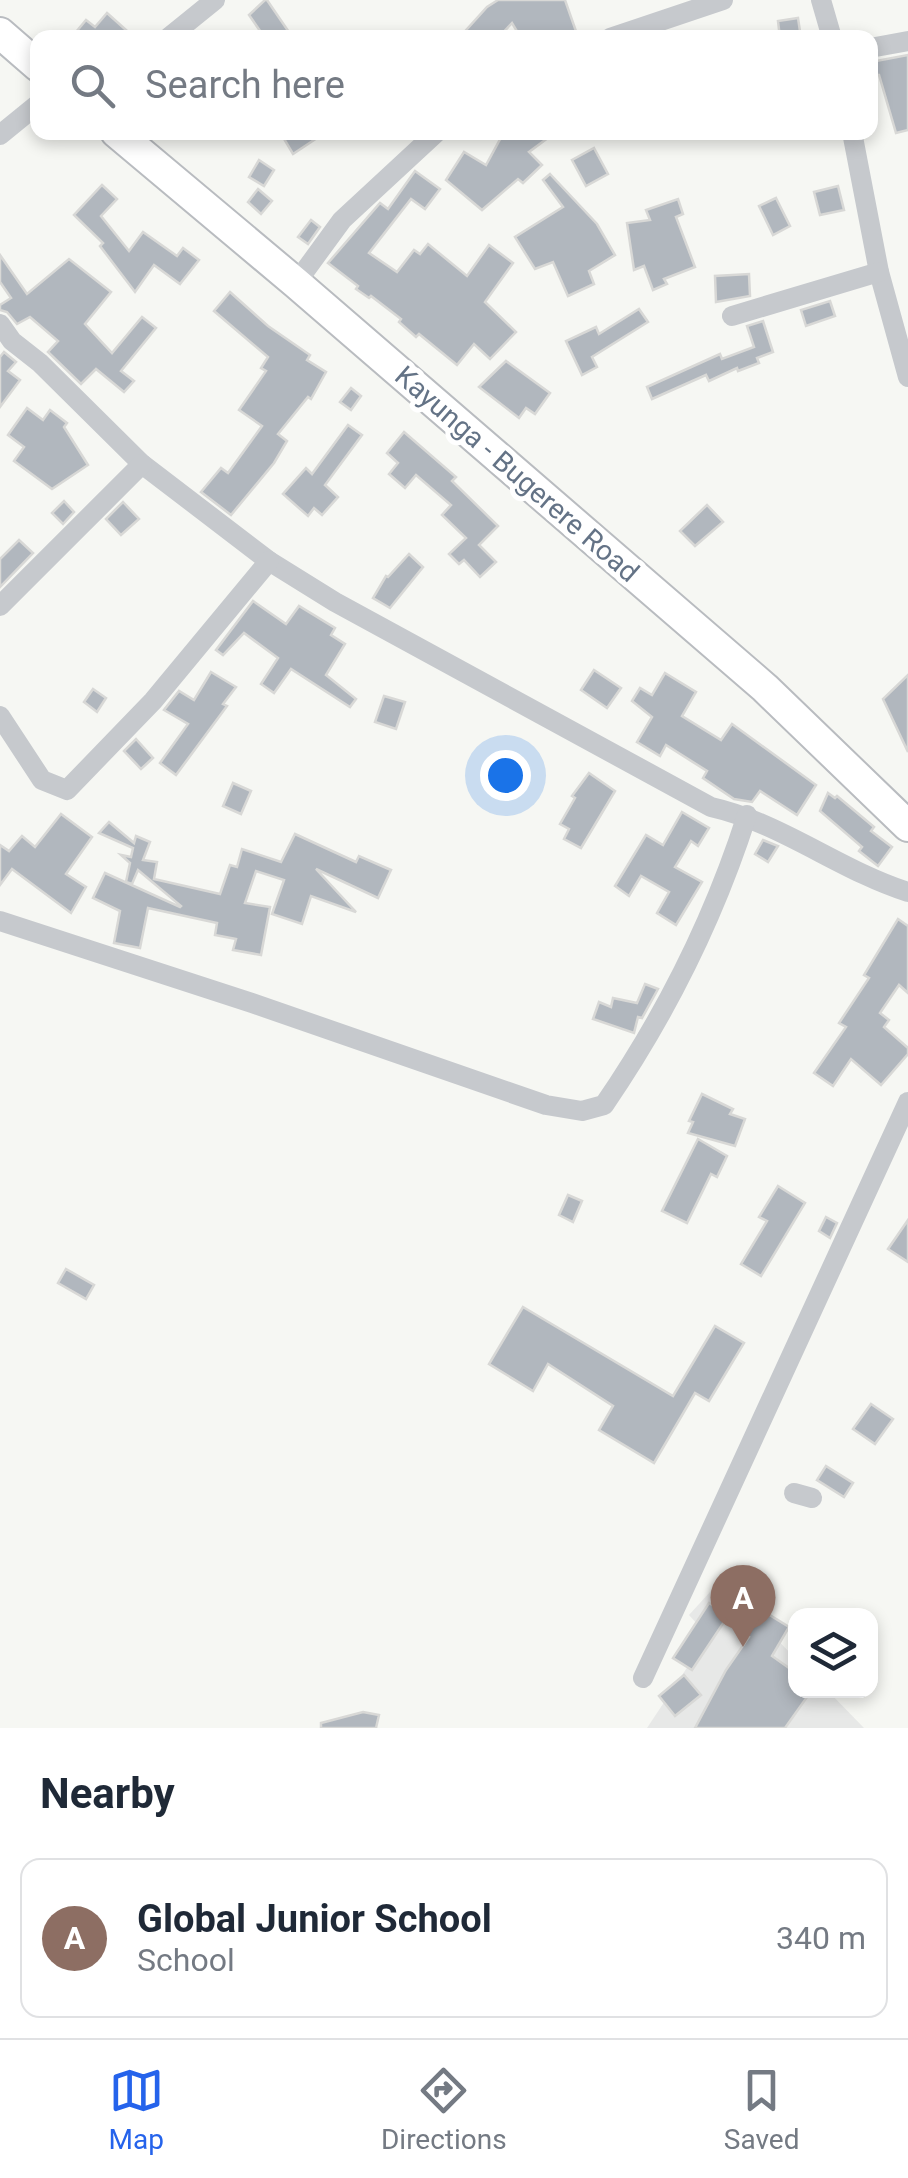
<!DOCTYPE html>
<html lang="en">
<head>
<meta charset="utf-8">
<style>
	body { margin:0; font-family:Roboto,sans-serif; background:#f2f2f3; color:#1f2937 }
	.controls { position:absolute; right:30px; bottom:30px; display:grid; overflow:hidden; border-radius:20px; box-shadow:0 5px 15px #0003 }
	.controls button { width:90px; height:90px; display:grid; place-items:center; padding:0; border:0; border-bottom:2px solid #e0e1e3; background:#fff; color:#1f2937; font:50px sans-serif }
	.you { position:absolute; left:505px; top:775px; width:35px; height:35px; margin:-25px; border:8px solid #fff; border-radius:50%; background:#1a73e8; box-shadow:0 0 0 15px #1a73e833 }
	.badge { display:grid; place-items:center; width:65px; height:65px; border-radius:50%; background:#2563eb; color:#fff; font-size:32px; font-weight:700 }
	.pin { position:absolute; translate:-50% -82px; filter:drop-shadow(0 2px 5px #0008) }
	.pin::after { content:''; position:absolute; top:52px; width:35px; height:30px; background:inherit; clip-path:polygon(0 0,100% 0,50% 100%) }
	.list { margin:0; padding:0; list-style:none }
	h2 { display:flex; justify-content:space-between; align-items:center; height:130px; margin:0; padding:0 40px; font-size:42px }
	h2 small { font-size:32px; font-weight:400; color:#747a83 }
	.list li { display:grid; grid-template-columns:65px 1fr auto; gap:30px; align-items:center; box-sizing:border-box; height:160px; margin:0 20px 20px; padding:0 20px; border:2px solid #e0e1e3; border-radius:20px }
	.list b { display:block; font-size:38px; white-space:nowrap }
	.list p { margin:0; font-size:32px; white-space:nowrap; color:#747a83 }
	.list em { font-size:32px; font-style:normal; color:#747a83 }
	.icon { flex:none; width:55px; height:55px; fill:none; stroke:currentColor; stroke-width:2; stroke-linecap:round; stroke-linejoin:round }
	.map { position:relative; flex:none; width:908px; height:1728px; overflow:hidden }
	.search { position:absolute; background:#fff; box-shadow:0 5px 15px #0003; left:30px; right:30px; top:30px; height:110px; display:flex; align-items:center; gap:25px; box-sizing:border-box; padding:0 35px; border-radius:20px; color:#747a83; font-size:38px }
	.sheet { height:310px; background:#fff }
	nav { display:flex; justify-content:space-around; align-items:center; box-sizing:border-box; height:140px; border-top:2px solid #e0e1e3; background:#fff; font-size:28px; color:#747a83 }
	nav a { display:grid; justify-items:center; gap:5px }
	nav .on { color:#2563eb }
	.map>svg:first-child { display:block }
	.built { fill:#e7e8e7 }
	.building { fill:#b1b7be; stroke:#d8d8d6; stroke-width:2.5 }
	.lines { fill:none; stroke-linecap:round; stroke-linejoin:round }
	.primary-casing { stroke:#b9bcc0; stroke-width:34 }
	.street { stroke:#c6c9cd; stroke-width:20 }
	.primary { stroke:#fff; stroke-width:30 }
	.labels { text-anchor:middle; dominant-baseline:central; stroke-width:10; stroke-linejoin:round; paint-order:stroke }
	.street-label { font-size:28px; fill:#647386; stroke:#fff }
</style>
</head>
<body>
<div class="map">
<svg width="908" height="1728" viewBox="0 0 908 1728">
	<rect width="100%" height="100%" fill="#f6f7f3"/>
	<!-- built -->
	<path class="built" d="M 720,1581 L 795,1658 L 796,1690 L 828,1691 L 864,1728 L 647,1728 L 708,1636 L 689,1615 Z"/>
	<!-- building -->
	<g class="building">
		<path d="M 265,0 L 267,0 L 293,38 L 265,38 L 249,15 Z"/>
		<path d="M 498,0 L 565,0 L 577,34 L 567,38 L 521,38 L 512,23 L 498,38 L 459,38 L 487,7 Z"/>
		<path d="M 107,13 L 135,38 L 71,38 L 86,20 L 95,27 Z"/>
		<path d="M 798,18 L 801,38 L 780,38 L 778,21 Z"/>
		<path d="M 908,55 L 908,130 L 896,133 L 879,75 L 877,75 L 876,61 Z"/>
		<path d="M 280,132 L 326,132 L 293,154 Z"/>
		<path d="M 504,132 L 556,132 L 529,152 L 542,165 L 523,183 L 518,179 L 482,210 L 446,180 L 464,152 L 486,165 Z"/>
		<path d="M 594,148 L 608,174 L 586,186 L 572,160 Z"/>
		<path d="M 259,160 L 274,170 L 264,186 L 249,177 Z"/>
		<path d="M 415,171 L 440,189 L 425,209 L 411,199 L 369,253 L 397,272 L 414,250 L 420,254 L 428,244 L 467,276 L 489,245 L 513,263 L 485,302 L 516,332 L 490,359 L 474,344 L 457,365 L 419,334 L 416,337 L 399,322 L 401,319 L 371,296 L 369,298 L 356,289 L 358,286 L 328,263 L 380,203 L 388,209 Z"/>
		<path d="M 550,174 L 597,224 L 615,255 L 589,271 L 594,284 L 568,296 L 553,262 L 535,269 L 515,237 L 563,207 L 543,180 Z"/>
		<path d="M 102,185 L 117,199 L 101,216 L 129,251 L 143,232 L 177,256 L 183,248 L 199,260 L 180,284 L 154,265 L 135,292 L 100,246 L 103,243 L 74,215 Z"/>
		<path d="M 838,186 L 844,210 L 820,215 L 814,192 Z"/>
		<path d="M 258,189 L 272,201 L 261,214 L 248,202 Z"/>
		<path d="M 776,198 L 790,226 L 773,235 L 759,206 Z"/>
		<path d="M 678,199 L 683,214 L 676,217 L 695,267 L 664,279 L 667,284 L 653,290 L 644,266 L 634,270 L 627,223 L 650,220 L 646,210 Z"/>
		<path d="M 311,220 L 320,227 L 308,244 L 298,237 Z"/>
		<path d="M 0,255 L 27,294 L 69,259 L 111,292 L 85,324 L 112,353 L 142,317 L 156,328 L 121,371 L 134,381 L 124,392 L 96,369 L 81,384 L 48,352 L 58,341 L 30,317 L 17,324 L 7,312 L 0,310 L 0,305 L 11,298 L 0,282 Z"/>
		<path d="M 749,274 L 750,296 L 716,302 L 715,276 Z"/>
		<path d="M 230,292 L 268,326 L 310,355 L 307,360 L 326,372 L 311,399 L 308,397 L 278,434 L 287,441 L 274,463 L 231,515 L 201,492 L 221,468 L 228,473 L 262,426 L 239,410 L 266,371 L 261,368 L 268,357 L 214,311 Z"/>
		<path d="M 830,301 L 835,316 L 806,326 L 801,310 Z"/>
		<path d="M 639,309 L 648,322 L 592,357 L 597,367 L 582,375 L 566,341 L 596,327 L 599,334 Z"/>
		<path d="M 763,321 L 773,352 L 757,358 L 759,363 L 738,371 L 737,368 L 709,381 L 706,375 L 652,399 L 647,387 L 720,354 L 722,359 L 754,347 L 747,326 Z"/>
		<path d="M 4,352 L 16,362 L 8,371 L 20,380 L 0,407 L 0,357 Z"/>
		<path d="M 506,361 L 550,393 L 535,414 L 526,408 L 519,418 L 479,387 Z"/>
		<path d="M 351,388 L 361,396 L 351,410 L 340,402 Z"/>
		<path d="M 27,408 L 43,420 L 50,410 L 67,423 L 64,427 L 88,465 L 52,489 L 14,461 L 24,447 L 8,435 Z"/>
		<path d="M 348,425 L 362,435 L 325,485 L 338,497 L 322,515 L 314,508 L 308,516 L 283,494 L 306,468 L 312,474 Z"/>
		<path d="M 404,432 L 456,477 L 452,481 L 498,526 L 479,545 L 496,562 L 480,577 L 464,560 L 459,564 L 449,554 L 466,538 L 442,515 L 451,505 L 416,475 L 405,488 L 389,474 L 398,463 L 387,453 Z"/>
		<path d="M 64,501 L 74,512 L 63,524 L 52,513 Z"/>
		<path d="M 123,502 L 139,519 L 121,535 L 106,519 Z"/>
		<path d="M 707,505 L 723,522 L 695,546 L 680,531 Z"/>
		<path d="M 19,540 L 33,553 L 0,587 L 0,559 Z"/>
		<path d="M 409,554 L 423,567 L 390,608 L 373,598 L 386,576 L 388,577 Z"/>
		<path d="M 253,601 L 286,624 L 299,606 L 335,628 L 331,635 L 345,644 L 326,675 L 356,699 L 350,707 L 291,669 L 274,693 L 261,684 L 278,658 L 244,633 L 223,655 L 216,650 Z"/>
		<path d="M 594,670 L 621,688 L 607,708 L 581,690 Z"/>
		<path d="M 211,672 L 236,687 L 223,704 L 227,706 L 176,775 L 160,763 L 188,724 L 164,710 L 179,691 L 194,700 Z"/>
		<path d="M 665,673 L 696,692 L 682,716 L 721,740 L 732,724 L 816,785 L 797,815 L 760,791 L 752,802 L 734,799 L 703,778 L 707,771 L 666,745 L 660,756 L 637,742 L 652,717 L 632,701 L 640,688 L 652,695 Z"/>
		<path d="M 908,675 L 908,752 L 883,699 Z"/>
		<path d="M 93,689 L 106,698 L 97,712 L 84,702 Z"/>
		<path d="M 384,696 L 405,702 L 396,729 L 375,722 Z"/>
		<path d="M 136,739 L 153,758 L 141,769 L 124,751 Z"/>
		<path d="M 589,773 L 615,791 L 581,848 L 564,839 L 569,829 L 560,824 L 575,798 L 572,796 Z"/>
		<path d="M 233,783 L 251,791 L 241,814 L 223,806 Z"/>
		<path d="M 828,793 L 835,798 L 837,796 L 874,827 L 871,831 L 892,847 L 878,866 L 859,851 L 862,847 L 820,811 Z"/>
		<path d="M 682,812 L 709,828 L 698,846 L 691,841 L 675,867 L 702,882 L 676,925 L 657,913 L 669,892 L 641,876 L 629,896 L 615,886 L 646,835 L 663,845 Z"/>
		<path d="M 61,814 L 92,837 L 66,874 L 86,887 L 71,913 L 12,869 L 0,885 L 0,845 L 9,851 L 22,836 L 35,847 Z"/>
		<path d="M 109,822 L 134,843 L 136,836 L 150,842 L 143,860 L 157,862 L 154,879 L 220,894 L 230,865 L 237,867 L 242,849 L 281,862 L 295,834 L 356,862 L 359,856 L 391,870 L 378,898 L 316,869 L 356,912 L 311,896 L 302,924 L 272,914 L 284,880 L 256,871 L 245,903 L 270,907 L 261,955 L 233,950 L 236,939 L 215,935 L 217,923 L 148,908 L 140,948 L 114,943 L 120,911 L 93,898 L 105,873 L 180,907 L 181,906 L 138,870 L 132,884 L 126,882 L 130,863 L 121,855 L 131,857 L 133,848 L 99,833 Z"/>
		<path d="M 763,840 L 778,846 L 768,862 L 755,854 Z"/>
		<path d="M 898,919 L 908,926 L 908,993 L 899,985 L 880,1013 L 889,1020 L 884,1027 L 908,1048 L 908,1054 L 881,1085 L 851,1059 L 833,1086 L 814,1073 L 846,1027 L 839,1023 L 869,978 L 864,975 Z"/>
		<path d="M 645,984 L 658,989 L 642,1018 L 638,1017 L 634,1033 L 593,1019 L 599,1002 L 611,1007 L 613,998 L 637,1003 Z"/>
		<path d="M 702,1094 L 733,1109 L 730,1114 L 745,1119 L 735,1146 L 688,1133 L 693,1122 L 689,1121 Z"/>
		<path d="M 698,1139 L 727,1156 L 717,1177 L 711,1174 L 687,1223 L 662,1211 Z"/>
		<path d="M 778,1186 L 805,1203 L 761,1276 L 741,1264 L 767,1221 L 759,1217 Z"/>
		<path d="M 568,1195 L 582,1201 L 573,1222 L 559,1215 Z"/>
		<path d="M 826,1217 L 837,1223 L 830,1238 L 819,1231 Z"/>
		<path d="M 908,1220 L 908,1262 L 888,1249 Z"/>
		<path d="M 66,1269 L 94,1285 L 86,1299 L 58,1283 Z"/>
		<path d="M 523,1307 L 673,1396 L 715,1326 L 744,1343 L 709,1401 L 695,1393 L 654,1463 L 599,1430 L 613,1406 L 548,1364 L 533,1391 L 489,1364 Z"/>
		<path d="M 871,1404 L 893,1419 L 875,1444 L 853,1429 Z"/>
		<path d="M 826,1466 L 853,1483 L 844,1497 L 817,1480 Z"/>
		<path d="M 742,1598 L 789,1627 L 772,1656 L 796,1673 L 796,1690 L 812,1690 L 785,1728 L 695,1728 L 726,1670 L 749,1637 L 724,1622 L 692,1670 L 673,1658 L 709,1603 L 728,1615 Z"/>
		<path d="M 684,1675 L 701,1695 L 675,1716 L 659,1696 Z"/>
		<path d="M 363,1712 L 379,1715 L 376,1728 L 321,1728 L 321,1723 Z"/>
	</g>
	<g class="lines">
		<defs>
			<g id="primary">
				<path d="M 0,33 L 38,66"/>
				<path d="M 116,132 L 296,283 L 765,688 L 908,826"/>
			</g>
		</defs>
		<!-- primary casing -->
		<use href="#primary" class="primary-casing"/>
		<!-- street -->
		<g class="street">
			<path d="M 821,0 L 832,38"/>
			<path d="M 168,38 L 215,0"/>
			<path d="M 610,38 L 723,0"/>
			<path d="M 870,48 L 908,41"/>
			<path d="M 852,132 L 879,272 L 908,377"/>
			<path d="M 0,135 L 38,104"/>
			<path d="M 296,283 L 342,220 L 437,132"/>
			<path d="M 732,316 L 879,272"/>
			<path d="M 0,324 L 12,341 L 40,363 L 142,464 L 269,561 L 335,602 L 711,807 C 782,823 839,870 908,892"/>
			<path d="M 0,606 L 142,464"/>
			<path d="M 0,716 L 42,780 L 67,790 L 153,701 L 269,561"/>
			<path d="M 0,921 L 252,1003 L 546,1105 L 582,1111 L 604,1105 C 665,1016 714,918 747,815"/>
			<path d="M 794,1493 L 812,1498"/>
			<path d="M 643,1678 L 908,1102"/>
		</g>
		<!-- primary -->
		<use href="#primary" class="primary"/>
	</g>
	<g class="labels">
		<!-- street labels -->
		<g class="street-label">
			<text transform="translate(517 474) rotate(41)">Kayunga - Bugerere Road</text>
		</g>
	</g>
</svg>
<div class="controls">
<button><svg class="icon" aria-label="layers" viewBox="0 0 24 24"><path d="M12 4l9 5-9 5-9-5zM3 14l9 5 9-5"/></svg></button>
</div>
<div class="you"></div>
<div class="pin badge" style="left:743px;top:1647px;background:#8d6e63">A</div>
<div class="search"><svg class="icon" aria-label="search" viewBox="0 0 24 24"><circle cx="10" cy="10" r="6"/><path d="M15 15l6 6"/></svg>Search here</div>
</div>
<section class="sheet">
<h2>Nearby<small></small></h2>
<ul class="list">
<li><span class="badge" style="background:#8d6e63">A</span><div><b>Global Junior School</b><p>School</p></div><em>340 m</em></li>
</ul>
</section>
<nav>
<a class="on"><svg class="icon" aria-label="map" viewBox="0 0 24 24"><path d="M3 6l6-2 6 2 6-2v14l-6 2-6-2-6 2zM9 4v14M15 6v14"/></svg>Map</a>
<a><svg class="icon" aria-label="directions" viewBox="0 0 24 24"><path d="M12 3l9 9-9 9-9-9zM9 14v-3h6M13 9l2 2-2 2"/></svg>Directions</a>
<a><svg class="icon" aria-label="saved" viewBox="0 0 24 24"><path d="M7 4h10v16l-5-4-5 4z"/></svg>Saved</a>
</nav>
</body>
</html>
